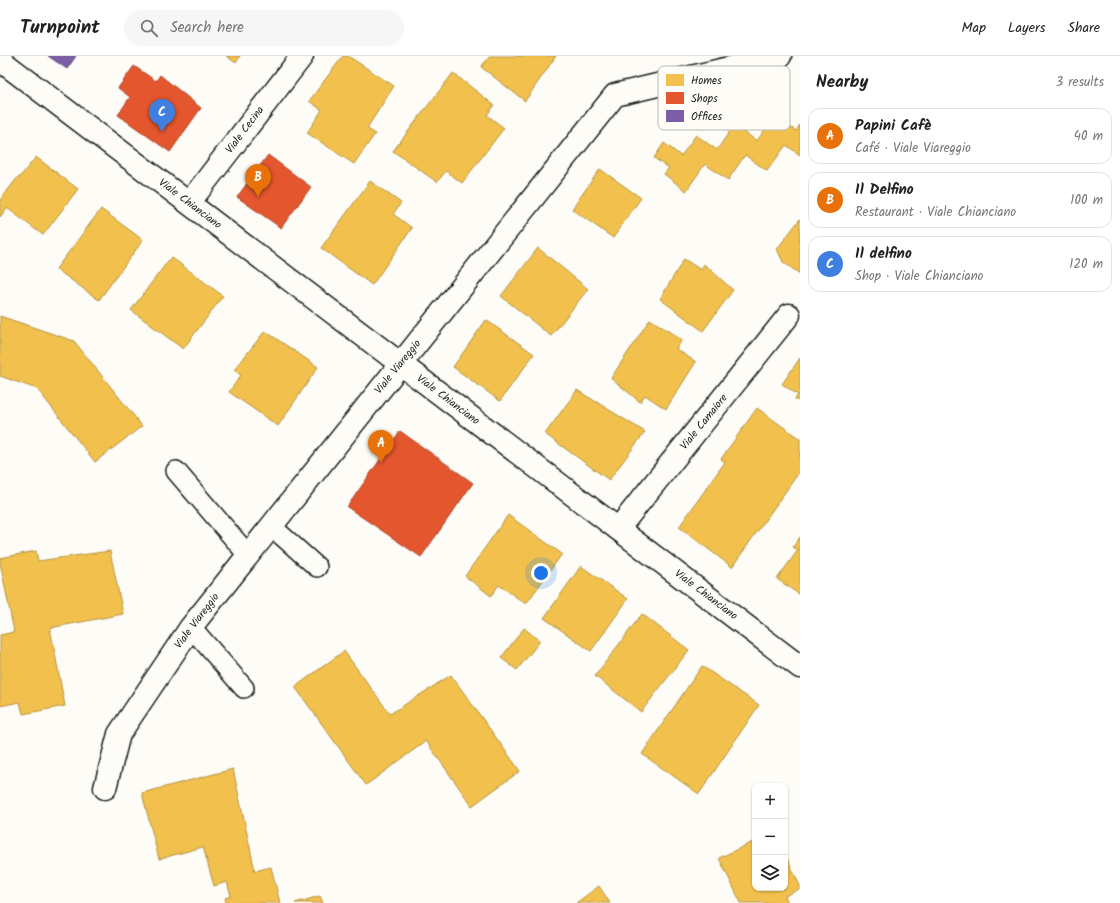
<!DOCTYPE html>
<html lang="en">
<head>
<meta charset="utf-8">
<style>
	body { margin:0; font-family:Kalam,sans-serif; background:#f6f6f6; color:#222 }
	.controls { position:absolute; right:12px; bottom:12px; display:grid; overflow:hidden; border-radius:8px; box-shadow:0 1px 3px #0004 }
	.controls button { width:36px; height:36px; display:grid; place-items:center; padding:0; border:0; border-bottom:1px solid #e0e0e0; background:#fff; color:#222; font:20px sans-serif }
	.you { position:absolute; left:541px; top:517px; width:14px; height:14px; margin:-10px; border:3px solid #fff; border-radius:50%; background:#1a73e8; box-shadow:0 0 0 6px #1a73e833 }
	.badge { display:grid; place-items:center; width:26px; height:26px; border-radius:50%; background:#1f6fb2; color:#fff; font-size:13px; font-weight:700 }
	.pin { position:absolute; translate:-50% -33px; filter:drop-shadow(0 1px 2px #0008) }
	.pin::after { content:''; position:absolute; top:21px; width:14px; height:12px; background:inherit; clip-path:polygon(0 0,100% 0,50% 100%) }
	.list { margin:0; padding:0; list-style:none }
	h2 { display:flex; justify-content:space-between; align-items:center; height:52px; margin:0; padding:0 16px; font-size:17px }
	h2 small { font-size:13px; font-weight:400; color:#767676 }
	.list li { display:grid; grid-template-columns:26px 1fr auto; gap:12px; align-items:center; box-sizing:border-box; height:56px; margin:0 8px 8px; padding:0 8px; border:1px solid #e0e0e0; border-radius:12px }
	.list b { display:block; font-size:15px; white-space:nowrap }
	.list p { margin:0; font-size:13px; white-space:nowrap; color:#767676 }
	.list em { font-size:13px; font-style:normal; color:#767676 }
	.icon { flex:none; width:22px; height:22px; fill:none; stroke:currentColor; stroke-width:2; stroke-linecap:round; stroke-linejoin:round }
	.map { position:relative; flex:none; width:800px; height:847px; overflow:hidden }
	header { display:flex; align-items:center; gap:24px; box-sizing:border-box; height:56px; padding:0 20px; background:#fff; border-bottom:1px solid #e0e0e0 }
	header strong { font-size:19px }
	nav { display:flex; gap:22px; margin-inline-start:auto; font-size:14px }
	.search { width:280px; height:36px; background:#f6f6f6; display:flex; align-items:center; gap:10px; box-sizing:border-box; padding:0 14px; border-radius:22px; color:#767676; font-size:15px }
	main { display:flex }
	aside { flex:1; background:#fff }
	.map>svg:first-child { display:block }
	.homes { fill:#f2c14e; stroke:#b2903f }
	.shops { fill:#e4572e; stroke:#a84529 }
	.offices { fill:#7b5ea7; stroke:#5e4a7d }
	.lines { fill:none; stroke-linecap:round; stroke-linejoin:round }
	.service-casing { stroke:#1c1c1c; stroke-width:22 }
	.minor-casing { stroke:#1c1c1c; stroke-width:25 }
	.service { stroke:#fdfcf7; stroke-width:19 }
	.minor { stroke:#fdfcf7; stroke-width:22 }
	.labels { text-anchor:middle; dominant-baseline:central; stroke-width:4; stroke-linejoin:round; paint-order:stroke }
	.street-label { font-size:11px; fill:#1c1c1c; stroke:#fdfcf7 }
	.key { fill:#fdfcf7; stroke:#bab9b5; stroke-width:1 }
	.key-label { font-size:11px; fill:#1c1c1c }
</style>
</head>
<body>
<header>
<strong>Turnpoint</strong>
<div class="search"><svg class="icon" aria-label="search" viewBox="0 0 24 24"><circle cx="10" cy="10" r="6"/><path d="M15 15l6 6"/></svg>Search here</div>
<nav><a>Map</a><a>Layers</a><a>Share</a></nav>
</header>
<main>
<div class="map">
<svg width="800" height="847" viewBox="0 0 800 847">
	<rect width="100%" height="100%" fill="#fdfcf7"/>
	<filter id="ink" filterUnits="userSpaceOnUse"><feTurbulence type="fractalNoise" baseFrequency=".025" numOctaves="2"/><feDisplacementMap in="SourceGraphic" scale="8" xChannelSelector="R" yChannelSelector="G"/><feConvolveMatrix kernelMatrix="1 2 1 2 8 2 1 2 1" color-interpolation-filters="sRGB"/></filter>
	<g filter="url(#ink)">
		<!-- homes -->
		<g class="homes">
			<path d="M 226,0 L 240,0 L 236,7 Z"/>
			<path d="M 343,0 L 348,0 L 394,30 L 367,72 L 375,78 L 354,108 L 307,77 L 322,54 L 309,45 Z"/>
			<path d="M 490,0 L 556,0 L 525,45 L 481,11 Z"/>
			<path d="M 453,17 L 494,49 L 487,59 L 504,72 L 462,127 L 446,115 L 437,126 L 393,95 Z"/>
			<path d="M 774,60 L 796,75 L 800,69 L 800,99 L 786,89 L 767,115 L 745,99 L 728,124 L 705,108 L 686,135 L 664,118 L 669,112 L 654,102 L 664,87 L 681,100 L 696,79 L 717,94 L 734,69 L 757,85 Z"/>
			<path d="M 36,101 L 78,133 L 43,179 L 7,152 L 0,161 L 0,144 L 18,121 L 19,122 Z"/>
			<path d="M 600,113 L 641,142 L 613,182 L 572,153 Z"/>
			<path d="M 370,125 L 401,147 L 393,158 L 412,172 L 372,229 L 321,192 Z"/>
			<path d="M 101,153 L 143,184 L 99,244 L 56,213 Z"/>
			<path d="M 800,163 L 800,218 L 783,206 L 777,193 Z"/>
			<path d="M 538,192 L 588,233 L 551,280 L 501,240 Z"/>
			<path d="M 171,201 L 223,240 L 183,293 L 131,254 Z"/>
			<path d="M 684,203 L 701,214 L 704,208 L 733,234 L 703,275 L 660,243 Z"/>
			<path d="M 0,260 L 74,285 L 142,370 L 95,406 L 37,333 L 0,320 Z"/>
			<path d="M 650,263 L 682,284 L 676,293 L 696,306 L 666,353 L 645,339 L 640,346 L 611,322 Z"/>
			<path d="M 486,264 L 534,298 L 500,345 L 453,311 Z"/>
			<path d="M 265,275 L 318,311 L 278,370 L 229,336 L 241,319 L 234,314 Z"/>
			<path d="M 800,302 L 800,346 L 795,343 L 798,339 L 782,328 Z"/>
			<path d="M 577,334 L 645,376 L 609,424 L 545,378 Z"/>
			<path d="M 757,352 L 800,383 L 800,415 L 732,511 L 679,471 L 725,406 L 721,403 Z"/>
			<path d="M 508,459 L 562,498 L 526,548 L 499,529 L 491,540 L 465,520 Z"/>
			<path d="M 800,481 L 800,539 L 777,523 L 798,494 L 793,491 Z"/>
			<path d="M 36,495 L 38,505 L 110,495 L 123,558 L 50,572 L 65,650 L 23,658 L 20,646 L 0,650 L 0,579 L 14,576 L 0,506 L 0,502 Z"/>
			<path d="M 581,510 L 628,543 L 591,595 L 544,562 Z"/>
			<path d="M 642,558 L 689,594 L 641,656 L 595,620 Z"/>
			<path d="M 524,572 L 540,585 L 517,614 L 501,602 Z"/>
			<path d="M 344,595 L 390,658 L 451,619 L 520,715 L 472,750 L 426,685 L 366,729 L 295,631 Z"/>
			<path d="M 702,610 L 759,649 L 699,738 L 642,698 Z"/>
			<path d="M 233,713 L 255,815 L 271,811 L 280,847 L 226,847 L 225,842 L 231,840 L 227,826 L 214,830 L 203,791 L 159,803 L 142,737 Z"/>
			<path d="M 755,785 L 755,832 L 785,832 L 785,798 L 800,830 L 800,833 L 785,840 L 788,847 L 741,847 L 719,802 Z"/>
			<path d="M 599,830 L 610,847 L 576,847 Z"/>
			<path d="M 320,840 L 323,847 L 295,847 Z"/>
		</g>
		<!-- shops -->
		<g class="shops">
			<path d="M 134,10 L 156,25 L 160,19 L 201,52 L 170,96 L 118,59 L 130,41 L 118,32 Z"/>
			<path d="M 268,99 L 311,131 L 281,172 L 237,141 Z"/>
			<path d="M 400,375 L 473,427 L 421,501 L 347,451 Z"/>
		</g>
		<!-- offices -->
		<path class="offices" d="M 48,0 L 76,0 L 67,13 Z"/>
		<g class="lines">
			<defs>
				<g id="service">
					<path d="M 176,415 L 248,499"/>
					<path d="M 271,470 L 317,511"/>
					<path d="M 191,571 L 244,632"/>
				</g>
				<g id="minor">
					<path d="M 0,4 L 800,611"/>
					<path d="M 189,147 L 302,0"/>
					<path d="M 618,473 L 789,259"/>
					<path d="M 105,732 L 119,678 L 191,571 L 615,39 L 780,0"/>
				</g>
			</defs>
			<!-- service casing -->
			<use href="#service" class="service-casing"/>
			<!-- minor casing -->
			<use href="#minor" class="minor-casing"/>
			<!-- service -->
			<use href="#service" class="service"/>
			<!-- minor -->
			<use href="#minor" class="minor"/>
		</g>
	</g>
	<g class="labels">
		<!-- street labels -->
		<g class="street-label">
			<text transform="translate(245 74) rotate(-53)">Viale Cecina</text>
			<text transform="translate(190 148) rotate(37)">Viale Chianciano</text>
			<text transform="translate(398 311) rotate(-51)">Viale Viareggio</text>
			<text transform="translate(448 344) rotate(37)">Viale Chianciano</text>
			<text transform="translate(704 366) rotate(-51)">Viale Camaiore</text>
			<text transform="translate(706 539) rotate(37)">Viale Chianciano</text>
			<text transform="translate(197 565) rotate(-53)">Viale Viareggio</text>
		</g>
	</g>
	<!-- legend -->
	<rect x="658" y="10" width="132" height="64" rx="6" class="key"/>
	<rect x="666" y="18" width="18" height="12" fill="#f2c14e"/>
	<rect x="666" y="36" width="18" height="12" fill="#e4572e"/>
	<rect x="666" y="54" width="18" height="12" fill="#7b5ea7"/>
	<g class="key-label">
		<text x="691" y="28">Homes</text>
		<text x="691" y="46">Shops</text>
		<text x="691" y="64">Offices</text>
	</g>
</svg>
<div class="controls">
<button>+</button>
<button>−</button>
<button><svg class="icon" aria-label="layers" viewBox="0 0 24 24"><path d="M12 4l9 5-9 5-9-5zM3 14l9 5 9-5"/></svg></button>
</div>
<div class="you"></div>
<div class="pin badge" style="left:381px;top:407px;background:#e8710a">A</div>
<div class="pin badge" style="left:258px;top:141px;background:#e8710a">B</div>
<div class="pin badge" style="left:162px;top:76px;background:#3f7fe0">C</div>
</div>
<aside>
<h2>Nearby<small>3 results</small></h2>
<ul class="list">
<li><span class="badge" style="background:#e8710a">A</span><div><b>Papini Cafè</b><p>Café · Viale Viareggio</p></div><em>40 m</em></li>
<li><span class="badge" style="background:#e8710a">B</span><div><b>Il Delfino</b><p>Restaurant · Viale Chianciano</p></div><em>100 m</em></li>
<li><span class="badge" style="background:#3f7fe0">C</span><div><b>Il delfino</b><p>Shop · Viale Chianciano</p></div><em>120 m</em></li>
</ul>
</aside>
</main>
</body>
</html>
